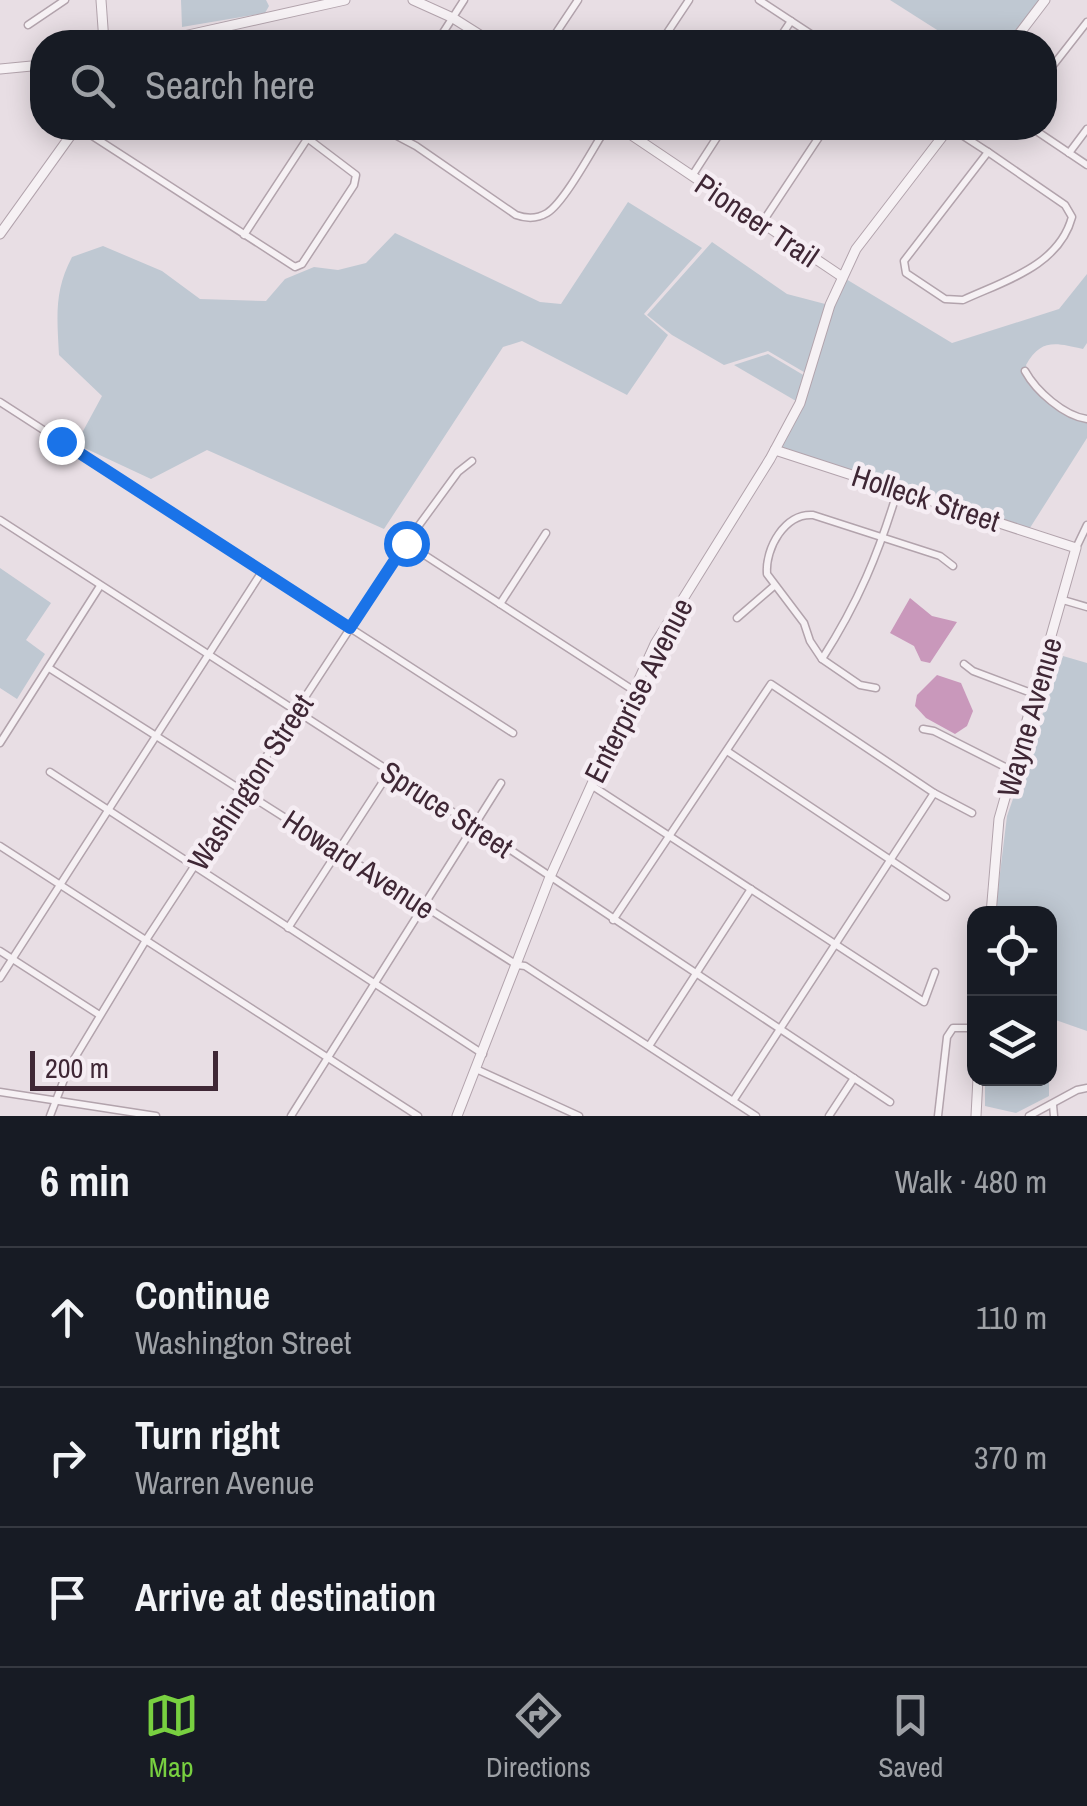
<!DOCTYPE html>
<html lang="en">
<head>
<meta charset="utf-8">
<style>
	body { margin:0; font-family:"Archivo Narrow",sans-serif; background:#242831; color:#f1f3f6 }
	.controls { position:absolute; right:30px; bottom:30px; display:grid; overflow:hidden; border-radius:20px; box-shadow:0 5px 25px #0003 }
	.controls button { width:90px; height:90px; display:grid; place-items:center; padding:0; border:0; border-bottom:2px solid #363941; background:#171b24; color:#f1f3f6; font:50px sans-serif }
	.scale { position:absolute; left:30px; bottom:25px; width:188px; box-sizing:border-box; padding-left:10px; border:5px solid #3f2735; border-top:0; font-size:28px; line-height:35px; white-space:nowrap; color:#3f2735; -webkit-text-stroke:8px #f5edf3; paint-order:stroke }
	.stop { position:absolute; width:30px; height:30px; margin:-22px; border:8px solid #1a73e8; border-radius:50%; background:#fff }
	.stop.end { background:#1a73e8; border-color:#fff; box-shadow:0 2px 10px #0008 }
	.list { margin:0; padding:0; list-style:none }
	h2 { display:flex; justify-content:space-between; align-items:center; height:130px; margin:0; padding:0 40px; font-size:42px }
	h2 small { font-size:32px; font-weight:400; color:#9ea1a6 }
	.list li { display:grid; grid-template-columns:65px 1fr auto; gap:30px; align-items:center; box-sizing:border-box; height:140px; padding:0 40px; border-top:2px solid #363941 }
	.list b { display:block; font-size:38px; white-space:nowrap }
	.list p { margin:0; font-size:32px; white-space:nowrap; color:#9ea1a6 }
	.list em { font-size:32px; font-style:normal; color:#9ea1a6 }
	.icon { flex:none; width:55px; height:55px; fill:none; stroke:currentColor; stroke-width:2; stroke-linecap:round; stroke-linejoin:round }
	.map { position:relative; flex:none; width:1087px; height:1116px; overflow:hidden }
	.search { position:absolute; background:#171b24; box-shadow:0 5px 25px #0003; left:30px; right:30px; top:30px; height:110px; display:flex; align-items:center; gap:25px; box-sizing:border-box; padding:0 35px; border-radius:40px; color:#9ea1a6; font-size:38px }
	.sheet { height:550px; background:#171b24 }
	nav { display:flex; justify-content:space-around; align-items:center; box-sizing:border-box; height:140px; border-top:2px solid #363941; background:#171b24; font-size:28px; color:#9ea1a6 }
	nav a { display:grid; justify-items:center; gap:5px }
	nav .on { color:#78d040 }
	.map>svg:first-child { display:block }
	.green { fill:#bfc8d2 }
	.water { fill:#c998bb }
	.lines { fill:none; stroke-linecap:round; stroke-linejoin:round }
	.minor-casing { stroke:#b2a3ac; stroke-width:9 }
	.tertiary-casing { stroke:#b2a3ac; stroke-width:11 }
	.minor { stroke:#f6f1f4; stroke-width:6 }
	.tertiary { stroke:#f6f1f4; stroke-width:9 }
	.route { stroke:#1a73e8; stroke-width:12 }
	.labels { text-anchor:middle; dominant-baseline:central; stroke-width:9; stroke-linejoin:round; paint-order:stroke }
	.street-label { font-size:30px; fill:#3f2735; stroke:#f5edf3 }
</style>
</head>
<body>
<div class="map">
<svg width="1087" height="1116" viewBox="0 0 1087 1116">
	<rect width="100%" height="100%" fill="#e8dee4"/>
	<!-- green -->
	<g class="green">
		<path d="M 181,0 L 266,0 L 269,6 L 265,13 L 182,27 Z"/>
		<path d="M 890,0 L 1040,0 L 1009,42 L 956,42 Z"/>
		<path d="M 628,202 L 702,248 L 644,314 L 668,335 L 627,395 L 522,341 L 503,347 L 384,529 L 207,450 L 151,479 L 76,444 L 102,396 L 59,355 C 57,317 54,291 72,257 L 103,246 L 162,271 L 200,299 L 266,301 L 285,279 L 314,267 L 338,270 L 366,263 L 395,233 L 540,302 L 561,304 Z"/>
		<path d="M 712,242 L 787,294 L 829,305 L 841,276 L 952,343 L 1059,309 L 1087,274 L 1087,343 L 1083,349 C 1056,343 1041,338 1026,365 L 1033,386 L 1087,423 L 1087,438 L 1028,531 L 775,450 L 809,375 L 768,351 L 724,365 L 672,335 L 647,315 Z"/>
		<path d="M 768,354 L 805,376 L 796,401 L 734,365 Z"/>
		<path d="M 0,568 L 51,603 L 26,640 L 45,654 L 17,699 L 0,688 Z"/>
		<path d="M 1063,656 L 1087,663 L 1087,1031 L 1050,1018 L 1050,914 L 995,914 L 1007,816 Z"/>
		<path d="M 985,1079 L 1049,1079 L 1049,1096 L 1016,1113 L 985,1106 Z"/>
	</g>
	<!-- water -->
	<g class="water">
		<path d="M 910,598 L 932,616 L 957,622 L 930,663 L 921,661 L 914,646 L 890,633 Z"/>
		<path d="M 937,675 L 961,683 L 973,711 L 967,726 L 955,734 L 926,718 L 915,706 L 917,695 Z"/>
	</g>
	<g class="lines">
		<defs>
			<g id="minor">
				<path d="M 759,0 L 823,42"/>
				<path d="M 28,25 L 65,0"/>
				<path d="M 437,42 L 464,0"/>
				<path d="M 550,42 L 578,0"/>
				<path d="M 661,42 L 689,0"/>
				<path d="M 777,42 L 791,21"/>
				<path d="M 1044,77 L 1087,22"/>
				<path d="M 80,128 L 295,267 L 302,264 L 354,185 L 356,175 L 294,128"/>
				<path d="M 296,128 C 323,131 357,142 382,128 L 416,146 L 516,215 C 527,219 537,219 547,213 C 564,203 594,147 606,128"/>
				<path d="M 951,128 L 988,152"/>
				<path d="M 1032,128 L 1087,165"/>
				<path d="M 988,152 L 1065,205 L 1072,217 C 1059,266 1004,281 963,300 L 945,299 L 906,273 L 904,261 Z"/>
				<path d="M 1069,153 L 1087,129"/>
				<path d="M 692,176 L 723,128"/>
				<path d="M 762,223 L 825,128"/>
				<path d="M 244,235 L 313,130"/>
				<path d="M 1025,371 C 1036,391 1064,416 1087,419"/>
				<path d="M 0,402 L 513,733"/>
				<path d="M 0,520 L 473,825 L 890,1102"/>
				<path d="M 406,543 L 633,690"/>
				<path d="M 1076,548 L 1087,525"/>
				<path d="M 1063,600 L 1087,607"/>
				<path d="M 500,604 L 546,533"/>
				<path d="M 737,618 L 774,586"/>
				<path d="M 822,659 C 858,603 879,553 898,489"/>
				<path d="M 964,664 L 973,671 L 1034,694"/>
				<path d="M 49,668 L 517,965 L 525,966 L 756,1116"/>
				<path d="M 876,688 L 860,685 L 822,659 L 810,641 L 804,623 L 767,574 C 765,548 785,513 813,515 L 940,556 L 953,566"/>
				<path d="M 923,729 L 934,731 L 1013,771"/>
				<path d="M 0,743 L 100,586"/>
				<path d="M 727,751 L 946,897"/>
				<path d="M 50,772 L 483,1054"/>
				<path d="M 591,785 L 924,1002 L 935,972"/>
				<path d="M 0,846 L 418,1116"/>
				<path d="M 613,920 L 771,684 L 934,793 L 972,813"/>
				<path d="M 288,928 L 390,771"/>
				<path d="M 0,951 L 98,1014"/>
				<path d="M 0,978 L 263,570"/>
				<path d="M 649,1046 L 751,889"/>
				<path d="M 476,1069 L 579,1116"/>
				<path d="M 0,1092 L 156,1116"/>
				<path d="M 733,1101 L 934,793"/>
				<path d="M 1053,1105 L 1054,1116"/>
				<path d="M 50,1116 L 68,1069 L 146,940 L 406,543 L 458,472 L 472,461"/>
				<path d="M 291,1116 L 501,783"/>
				<path d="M 829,1116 L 854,1078"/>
				<path d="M 938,1116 L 947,1037 L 953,1028 L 974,1028"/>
				<path d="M 1029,1116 L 1077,1090 L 1087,1088"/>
			</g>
			<g id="tertiary">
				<path d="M 101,0 L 104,42"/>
				<path d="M 413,0 L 453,18 L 491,42"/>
				<path d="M 157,42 L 345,0"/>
				<path d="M 1013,42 L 1045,0"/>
				<path d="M 0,69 L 42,65"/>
				<path d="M 621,128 L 841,276"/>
				<path d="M 0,234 L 76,128"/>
				<path d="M 775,450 L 1076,548 L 999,819 L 991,914"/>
				<path d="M 457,1116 L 550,877 L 655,644 L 770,459 L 800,403 L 830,305 L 856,249 L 949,128"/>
				<path d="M 976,1116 L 978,1078"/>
			</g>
		</defs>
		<!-- minor casing -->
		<use href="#minor" class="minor-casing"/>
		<!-- tertiary casing -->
		<use href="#tertiary" class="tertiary-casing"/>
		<!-- minor -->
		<use href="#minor" class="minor"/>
		<!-- tertiary -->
		<use href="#tertiary" class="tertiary"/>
	</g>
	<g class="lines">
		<!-- route -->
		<path class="route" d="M 61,441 L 350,628 L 406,543"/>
	</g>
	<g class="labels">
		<!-- street labels -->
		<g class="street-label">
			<text transform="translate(757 220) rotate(34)">Pioneer Trail</text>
			<text transform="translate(926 498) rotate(18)">Holleck Street</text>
			<text transform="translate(638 690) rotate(-63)">Enterprise Avenue</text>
			<text transform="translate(1029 717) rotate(-74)">Wayne Avenue</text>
			<text transform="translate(250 782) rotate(-57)">Washington Street</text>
			<text transform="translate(447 809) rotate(33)">Spruce Street</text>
			<text transform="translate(359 864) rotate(33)">Howard Avenue</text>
		</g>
	</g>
</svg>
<div class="controls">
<button><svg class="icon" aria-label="locate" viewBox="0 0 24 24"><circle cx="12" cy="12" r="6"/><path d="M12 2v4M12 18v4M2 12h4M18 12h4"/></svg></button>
<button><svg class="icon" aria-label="layers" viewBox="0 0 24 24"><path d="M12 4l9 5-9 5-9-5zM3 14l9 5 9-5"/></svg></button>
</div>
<div class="scale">200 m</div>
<div class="stop" style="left:406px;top:543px"></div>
<div class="stop end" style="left:61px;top:441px"></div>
<div class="search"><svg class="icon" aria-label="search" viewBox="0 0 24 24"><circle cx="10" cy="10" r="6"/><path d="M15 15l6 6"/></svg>Search here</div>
</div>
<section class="sheet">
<h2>6 min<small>Walk · 480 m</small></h2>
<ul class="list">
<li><svg class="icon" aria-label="ahead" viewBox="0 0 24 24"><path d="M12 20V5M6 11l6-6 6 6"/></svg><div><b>Continue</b><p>Washington Street</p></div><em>110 m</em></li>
<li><svg class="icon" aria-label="right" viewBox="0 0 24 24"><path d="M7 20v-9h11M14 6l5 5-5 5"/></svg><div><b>Turn right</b><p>Warren Avenue</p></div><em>370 m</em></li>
<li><svg class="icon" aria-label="arrive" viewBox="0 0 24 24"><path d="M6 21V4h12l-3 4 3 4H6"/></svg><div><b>Arrive at destination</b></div></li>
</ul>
</section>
<nav>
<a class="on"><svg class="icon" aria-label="map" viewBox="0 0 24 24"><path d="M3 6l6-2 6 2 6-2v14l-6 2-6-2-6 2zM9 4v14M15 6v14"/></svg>Map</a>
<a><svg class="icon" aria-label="directions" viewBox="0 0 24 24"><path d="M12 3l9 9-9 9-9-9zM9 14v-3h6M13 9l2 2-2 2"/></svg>Directions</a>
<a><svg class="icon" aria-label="saved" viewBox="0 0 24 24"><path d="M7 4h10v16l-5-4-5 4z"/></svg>Saved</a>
</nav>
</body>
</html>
